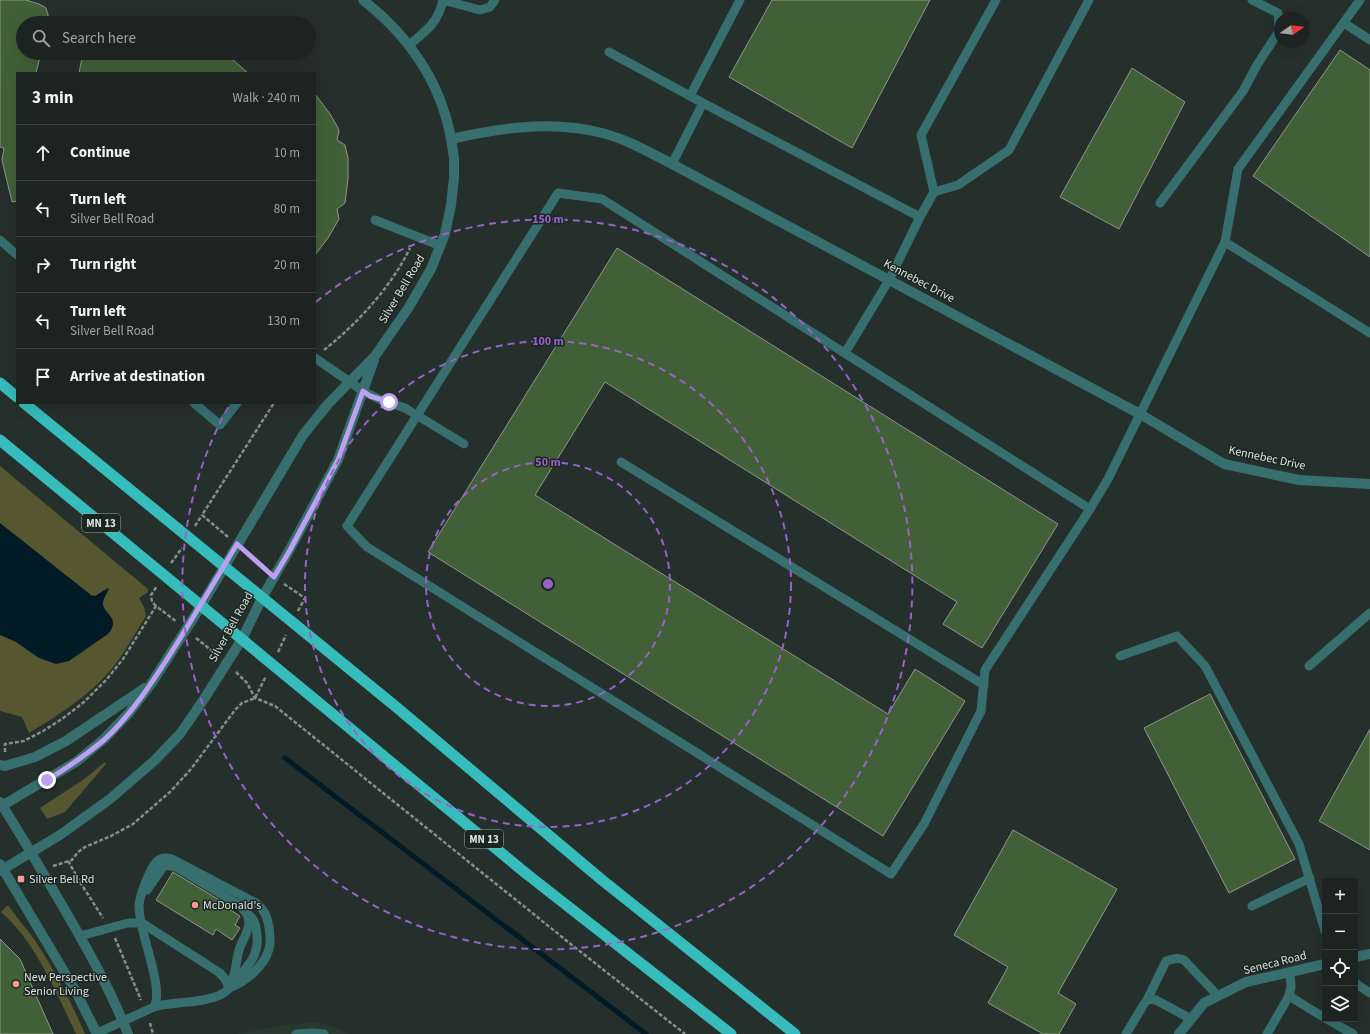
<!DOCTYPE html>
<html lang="en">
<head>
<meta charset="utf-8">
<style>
	body { margin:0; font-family:"Source Sans 3",sans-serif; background:#292f2d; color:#f1f3f6 }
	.controls { position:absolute; right:12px; bottom:12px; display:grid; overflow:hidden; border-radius:0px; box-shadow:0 4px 16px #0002 }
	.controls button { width:36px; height:36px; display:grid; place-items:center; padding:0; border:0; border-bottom:1px solid #3a403e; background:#1c2320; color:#f1f3f6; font:20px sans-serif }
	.compass { position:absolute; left:1274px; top:12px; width:36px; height:36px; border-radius:50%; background:#1c2320; box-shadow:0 4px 16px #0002; rotate:76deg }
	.stop { position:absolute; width:12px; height:12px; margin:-9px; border:3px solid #bca0f2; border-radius:50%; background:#fff }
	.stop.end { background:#bca0f2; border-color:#fff; box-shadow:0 1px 4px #0008 }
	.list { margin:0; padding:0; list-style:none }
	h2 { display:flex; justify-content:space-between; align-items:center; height:52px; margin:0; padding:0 16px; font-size:17px }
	h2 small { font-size:13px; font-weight:400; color:#a0a4a5 }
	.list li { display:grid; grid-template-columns:26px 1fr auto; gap:12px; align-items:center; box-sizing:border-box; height:56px; padding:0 16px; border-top:1px solid #3a403e }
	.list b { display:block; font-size:15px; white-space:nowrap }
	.list p { margin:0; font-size:13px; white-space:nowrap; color:#a0a4a5 }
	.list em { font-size:13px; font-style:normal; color:#a0a4a5 }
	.icon { flex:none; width:22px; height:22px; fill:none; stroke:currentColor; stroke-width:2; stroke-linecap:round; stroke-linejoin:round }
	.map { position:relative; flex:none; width:1370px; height:1034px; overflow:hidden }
	.search { position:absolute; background:#1c2320; box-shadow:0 4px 16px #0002; left:16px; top:16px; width:300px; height:44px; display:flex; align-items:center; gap:10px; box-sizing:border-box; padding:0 14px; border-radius:22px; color:#a0a4a5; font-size:15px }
	.panel { position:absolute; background:#1c2320; box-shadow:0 4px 16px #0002; left:16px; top:72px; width:300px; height:332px; border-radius:0px }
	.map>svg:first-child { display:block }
	.built { fill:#293932 }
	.green { fill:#565731 }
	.water { fill:#001b26 }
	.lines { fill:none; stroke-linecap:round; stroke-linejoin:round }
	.stream { stroke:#001b26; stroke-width:5 }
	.building { fill:#426038; stroke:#8f968c }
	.path { stroke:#868e8b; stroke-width:2.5; stroke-dasharray:4 2; stroke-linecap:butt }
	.service { stroke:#376f6f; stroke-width:9 }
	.minor { stroke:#376f6f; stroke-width:10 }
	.tertiary { stroke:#376f6f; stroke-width:10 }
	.trunk { stroke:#37bcbc; stroke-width:11 }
	.route { stroke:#bca0f2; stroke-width:5 }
	.ring { fill:none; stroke:#9862c8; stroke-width:2; stroke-dasharray:7 5 }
	.poi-dot { fill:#f59c96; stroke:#1b2521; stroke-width:1.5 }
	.labels { text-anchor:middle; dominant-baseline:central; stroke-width:3; stroke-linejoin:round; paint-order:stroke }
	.shield { fill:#1b2521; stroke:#a1a9a5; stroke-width:1 }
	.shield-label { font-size:11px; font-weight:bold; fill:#dbe1de }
	.street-label { font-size:12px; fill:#dbe1de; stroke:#1b2521 }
	.poi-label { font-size:12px; fill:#dbe1de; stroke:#1b2521; text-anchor:start }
	.centre { fill:#9862c8; stroke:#1b2521; stroke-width:2 }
	.ring-label { font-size:12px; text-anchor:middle; font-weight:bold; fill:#9862c8; stroke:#1b2521; stroke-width:3; stroke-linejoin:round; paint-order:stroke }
</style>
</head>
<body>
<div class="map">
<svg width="1370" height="1034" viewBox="0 0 1370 1034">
	<rect width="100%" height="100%" fill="#252f2b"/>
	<!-- built -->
	<path class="built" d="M 308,1023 L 321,1023 L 351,1034 L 237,1034 L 290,1024 Z"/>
	<!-- green -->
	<g class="green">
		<path d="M 0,466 L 148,589 L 148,592 L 139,598 L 144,607 L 146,616 C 134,635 124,654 110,671 C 87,697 59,715 29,733 L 22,717 L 0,711 Z"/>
		<path d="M 105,762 L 106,764 L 65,812 L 47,819 L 40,808 L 83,780 Z"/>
		<path d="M 8,905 C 16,917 26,928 34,939 C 54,969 71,1001 85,1034 L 76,1034 C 57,994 35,941 1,912 Z"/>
	</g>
	<!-- water -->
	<path class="water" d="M 0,523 L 91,595 L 95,596 L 108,588 L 109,589 C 107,593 103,599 103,604 C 104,615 122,618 108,634 L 69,661 L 56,664 L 39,658 L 16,642 L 0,635 Z"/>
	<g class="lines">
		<!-- stream -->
		<path class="stream" d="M 285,758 L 646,1034"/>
	</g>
	<!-- building -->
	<g class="building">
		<path d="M 0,0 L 26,0 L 39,4 L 46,8 L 48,15 L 48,23 L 23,23 L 23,53 L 41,53 L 36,73 L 17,73 L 17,201 L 12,202 L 2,160 L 4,148 L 0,147 Z"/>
		<path d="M 772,0 L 930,0 L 852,148 L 729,77 Z"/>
		<path d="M 1340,50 L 1370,70 L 1370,257 L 1253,176 Z"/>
		<path d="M 83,53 L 192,53 L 195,57 L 207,54 L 233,60 L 248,73 L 79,73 Z"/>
		<path d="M 1132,68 L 1185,102 L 1119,229 L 1060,197 Z"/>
		<path d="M 315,94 L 330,114 L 338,128 L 339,131 L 337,140 L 345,145 L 348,158 L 348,179 L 345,203 L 337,209 L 339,219 L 328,238 L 315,255 Z"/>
		<path d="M 617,248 L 1058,524 L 982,648 L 943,624 L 957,602 L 605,382 L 535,495 L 888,714 L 915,669 L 965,701 L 883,836 L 428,552 Z"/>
		<path d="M 1210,694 L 1295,859 L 1229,893 L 1144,728 Z"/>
		<path d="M 1370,729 L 1370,850 L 1319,821 Z"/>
		<path d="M 1013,830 L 1117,889 L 1058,993 L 1076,1004 L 1059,1034 L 1043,1034 L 988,1003 L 1008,967 L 954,935 Z"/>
		<path d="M 173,872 L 226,904 L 226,907 L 240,916 L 235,925 L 240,928 L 232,940 L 216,929 L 213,935 L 156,900 Z"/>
		<path d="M 0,939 L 20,959 L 53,1034 L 0,1034 Z"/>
	</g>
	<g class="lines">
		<!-- path -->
		<g class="path">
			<path d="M 324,350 C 358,323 391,287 410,248"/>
			<path d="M 195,526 L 202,515"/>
			<path d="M 228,537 L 202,515 L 274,403"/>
			<path d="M 247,554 L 264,569"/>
			<path d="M 171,563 L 182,548"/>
			<path d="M 284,584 L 305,598 L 298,611"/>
			<path d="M 156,606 L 152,602 L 151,595 L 157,586"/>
			<path d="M 196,638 L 217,655"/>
			<path d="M 278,652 L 286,635"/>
			<path d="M 236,672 L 247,683 L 255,698 L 275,706 L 572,945 L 685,1034"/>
			<path d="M 5,752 L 5,744 L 24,741 L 43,731 L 62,719 L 84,702 L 107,679 L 123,659 L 156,606 L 177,622"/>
			<path d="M 68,861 L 80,882 L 103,918"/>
			<path d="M 53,866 L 72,860 L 78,852 L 85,847 L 111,836 L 133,824 L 170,792 L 191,769 L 235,710 L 242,703 L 255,698 L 266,676"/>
			<path d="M 115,938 L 141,1000"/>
			<path d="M 150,1023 L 153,1034"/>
		</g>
		<!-- service -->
		<g class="service">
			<path d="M 443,0 L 480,10 L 490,7 L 495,0"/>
			<path d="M 1344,23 L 1370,40"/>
			<path d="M 409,45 C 426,31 438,23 443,0"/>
			<path d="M 609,52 L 703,103 L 672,164"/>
			<path d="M 690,96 L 740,0"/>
			<path d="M 703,103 L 920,217 L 889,280 L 845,353"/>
			<path d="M 934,192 L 958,185 L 1009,150 L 1089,0"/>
			<path d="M 558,193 L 602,199 L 1090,509 L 985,670 L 981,711 L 924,824 L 891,874 L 367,547 L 347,526 Z"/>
			<path d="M 1160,203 L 1243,91 L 1257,65 L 1279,31 L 1278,13 L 1252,0"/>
			<path d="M 920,217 L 934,192 L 921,135 L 996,0"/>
			<path d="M 375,220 L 441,246"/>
			<path d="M 0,240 L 17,255"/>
			<path d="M 1225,242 L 1370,333"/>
			<path d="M 315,358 L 363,391 L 381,400 L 405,408 L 464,444"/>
			<path d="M 194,403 L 220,425 L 237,403"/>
			<path d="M 621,462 L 984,685"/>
			<path d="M 1090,509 L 1108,479 L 1225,242 L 1238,169 L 1360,0"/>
			<path d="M 1120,656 L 1177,636 L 1205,666 L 1299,844 L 1325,931"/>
			<path d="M 1309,666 L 1370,613"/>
			<path d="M 147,890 L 163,867 L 167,865 L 176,867 L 239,905 C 245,910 249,915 249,923 C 248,933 242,941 239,950 C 236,961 236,973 231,983"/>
			<path d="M 1252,906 L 1310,878"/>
			<path d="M 80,936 L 128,923 L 142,923 L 220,973 L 225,979 L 229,988"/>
			<path d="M 1355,983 L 1370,993"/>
			<path d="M 229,988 C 245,982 264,967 269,949 C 271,943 270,934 269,927 C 267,917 265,910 256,903 L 172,859 C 161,856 156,860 151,870 C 146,881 140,893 139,905 C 138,932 165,987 154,1007 C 175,1001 200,1004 220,995 C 228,992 233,984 238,978 C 250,964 259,954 257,935 C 256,921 253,918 243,909"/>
			<path d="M 1289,996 L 1325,1018"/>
			<path d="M 1147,1000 L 1166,961 C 1173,959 1177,957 1184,960 L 1218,996"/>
			<path d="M 1327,1019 L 1353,1034"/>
			<path d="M 97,1033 L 154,1007"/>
			<path d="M 296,1034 L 314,1033 L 324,1034"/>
			<path d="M 1126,1034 L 1144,1004 C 1147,999 1150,999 1156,1000 L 1191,1019"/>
			<path d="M 1267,1034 L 1289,996 L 1291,987 L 1290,972"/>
		</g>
		<!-- minor -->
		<path class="minor" d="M 363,0 C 408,35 441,82 451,139"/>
		<!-- tertiary -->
		<g class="tertiary">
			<path d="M 0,765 L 5,766 L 35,757 L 66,741 L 145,688"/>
			<path d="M 0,802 C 23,838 44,875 66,912 C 89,952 111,991 128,1034"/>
			<path d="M 0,807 L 76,762 L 104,739 L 128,714 L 151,684 L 201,606 L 303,435 L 328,404 L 375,356 L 409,307 L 431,269 L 445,234 L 451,205 L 454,178 L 454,158 L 451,139 C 501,128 551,120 602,133 C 626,139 649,152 672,164 L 1140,414 L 1224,464 L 1299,480 L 1370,484"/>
			<path d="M 0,864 L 75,990 L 97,1034"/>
			<path d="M 0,871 L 60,835 L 110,799 L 154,761 L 180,734 L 204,699 L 242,639 L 262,598 L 290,549 L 338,460 L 374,360"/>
			<path d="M 1355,957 L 1370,954"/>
			<path d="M 1179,1034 L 1204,1003 L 1246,982 L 1325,964"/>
		</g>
		<!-- trunk -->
		<g class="trunk">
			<path d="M 0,383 L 17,397"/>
			<path d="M 24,403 L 395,706 L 602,880 L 795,1034"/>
			<path d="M 0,440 L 528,875 L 731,1034"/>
		</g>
	</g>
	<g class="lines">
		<!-- route -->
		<path class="route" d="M 47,780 C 67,768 86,755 104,740 C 131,715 151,684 171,653 C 193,618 215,581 237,544 L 274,577 L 290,550 L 338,460 L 363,391 L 370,396 L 389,402"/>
	</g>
	<!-- distance rings -->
	<g class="ring">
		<circle cx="548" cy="584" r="122"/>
		<circle cx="548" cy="584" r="243"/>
		<path d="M316 302A365 365 0 1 1 230 404"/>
	</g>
	<!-- markers -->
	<g class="poi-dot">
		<rect x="17" y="875" width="8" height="8" rx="2"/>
		<circle cx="195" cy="905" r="4"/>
		<circle cx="16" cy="984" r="4"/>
	</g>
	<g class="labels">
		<!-- shield labels -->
		<g class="shield">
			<rect x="82" y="514" width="38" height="18" rx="3"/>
			<rect x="465" y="830" width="38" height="18" rx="3"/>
		</g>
		<g class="shield-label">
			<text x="101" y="523">MN 13</text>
			<text x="484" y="839">MN 13</text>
		</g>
		<!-- street labels -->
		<g class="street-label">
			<text transform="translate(919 281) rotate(28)">Kennebec Drive</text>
			<text transform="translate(402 289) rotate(-59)">Silver Bell Road</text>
			<text transform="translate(1267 458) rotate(12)">Kennebec Drive</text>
			<text transform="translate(231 627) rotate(-61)">Silver Bell Road</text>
			<text transform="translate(1275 963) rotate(-14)">Seneca Road</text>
		</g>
		<!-- poi labels -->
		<g class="poi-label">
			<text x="29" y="879">Silver Bell Rd</text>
			<text x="203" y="905">McDonald's</text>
			<text x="24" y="977">New Perspective<tspan x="24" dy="14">Senior Living</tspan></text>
		</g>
	</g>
	<circle cx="548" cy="584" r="6" class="centre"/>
	<g class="ring-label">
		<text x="548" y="223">150 m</text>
		<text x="548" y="345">100 m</text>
		<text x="548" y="466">50 m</text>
	</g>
</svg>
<div class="controls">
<button>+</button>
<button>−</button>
<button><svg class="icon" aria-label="locate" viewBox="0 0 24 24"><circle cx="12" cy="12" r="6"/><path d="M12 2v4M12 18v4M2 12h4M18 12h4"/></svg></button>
<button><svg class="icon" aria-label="layers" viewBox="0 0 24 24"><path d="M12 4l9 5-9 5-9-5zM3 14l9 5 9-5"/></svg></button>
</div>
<svg class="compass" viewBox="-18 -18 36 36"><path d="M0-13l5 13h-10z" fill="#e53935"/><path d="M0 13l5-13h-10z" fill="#a0a4a5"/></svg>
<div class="stop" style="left:389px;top:402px"></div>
<div class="stop end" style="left:47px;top:780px"></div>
<div class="search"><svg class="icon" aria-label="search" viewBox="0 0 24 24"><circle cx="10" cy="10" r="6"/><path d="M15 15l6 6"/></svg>Search here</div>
<section class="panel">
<h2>3 min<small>Walk · 240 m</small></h2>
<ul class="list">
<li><svg class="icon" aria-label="ahead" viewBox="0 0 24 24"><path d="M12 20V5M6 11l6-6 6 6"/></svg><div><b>Continue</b></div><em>10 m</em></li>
<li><svg class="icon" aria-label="left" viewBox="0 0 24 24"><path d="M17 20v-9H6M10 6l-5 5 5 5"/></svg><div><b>Turn left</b><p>Silver Bell Road</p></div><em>80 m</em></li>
<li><svg class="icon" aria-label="right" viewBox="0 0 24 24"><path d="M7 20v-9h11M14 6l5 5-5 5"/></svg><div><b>Turn right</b></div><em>20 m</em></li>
<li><svg class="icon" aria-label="left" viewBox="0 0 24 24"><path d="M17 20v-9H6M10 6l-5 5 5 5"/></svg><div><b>Turn left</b><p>Silver Bell Road</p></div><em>130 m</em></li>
<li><svg class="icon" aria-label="arrive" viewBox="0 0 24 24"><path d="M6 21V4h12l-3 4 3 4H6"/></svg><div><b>Arrive at destination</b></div></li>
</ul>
</section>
</div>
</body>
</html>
